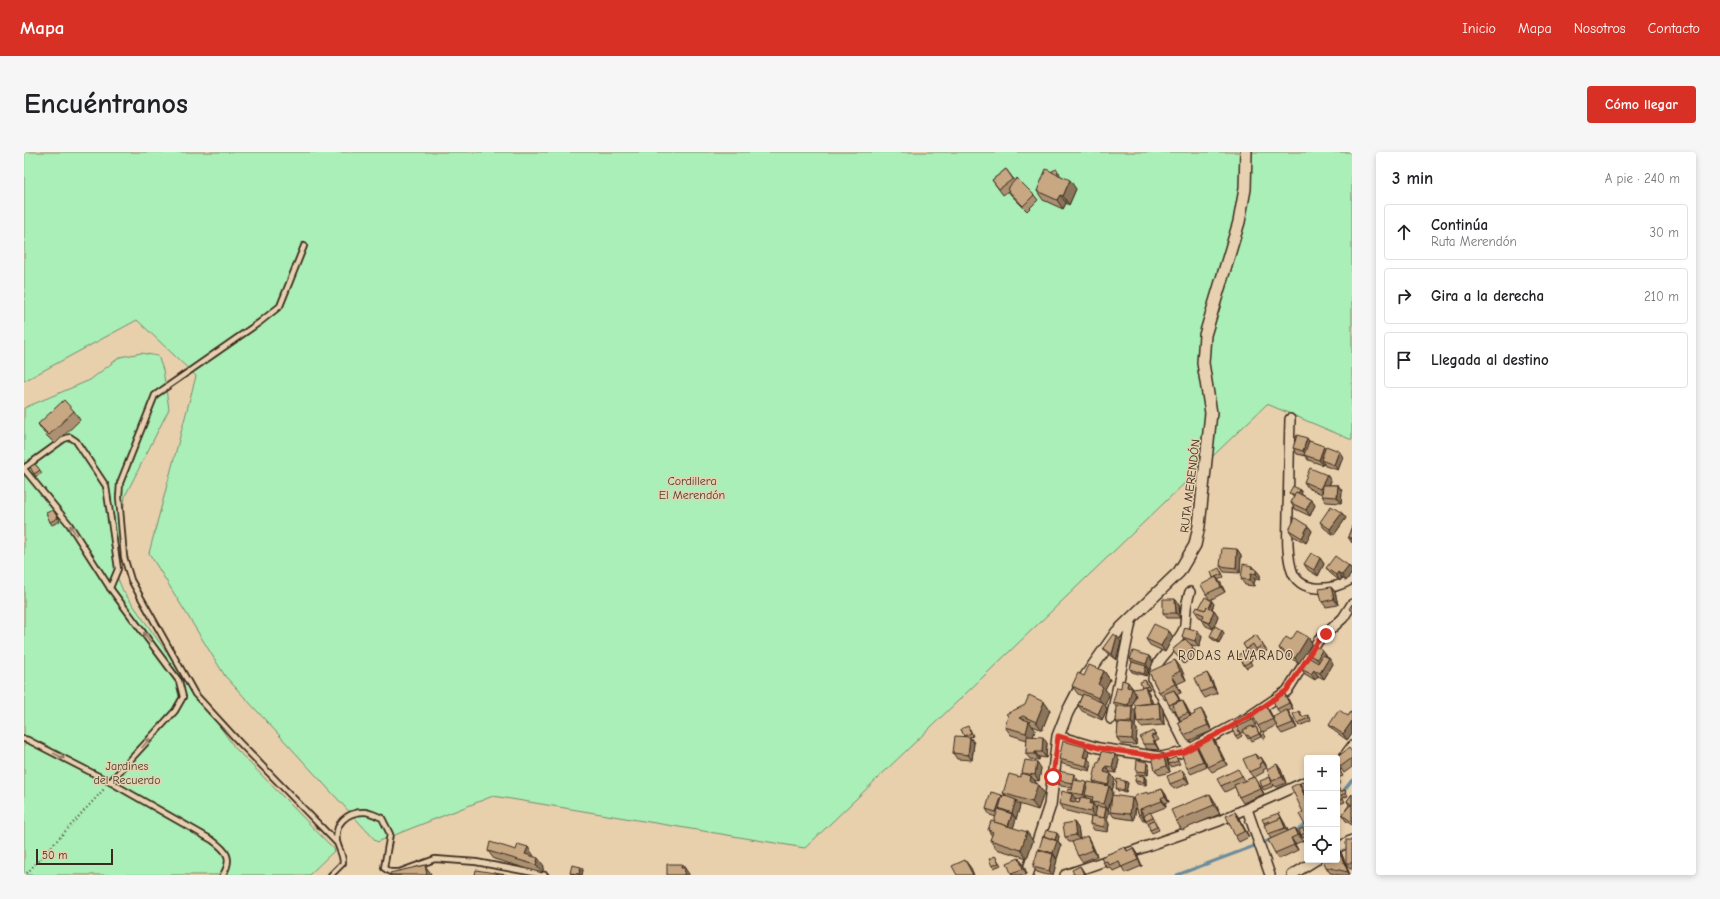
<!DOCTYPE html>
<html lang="es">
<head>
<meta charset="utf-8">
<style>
	body { margin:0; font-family:"Comic Neue",sans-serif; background:#f6f6f6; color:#202124 }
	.controls { position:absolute; right:12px; bottom:12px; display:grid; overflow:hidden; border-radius:4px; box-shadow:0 2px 6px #0003 }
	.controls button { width:36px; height:36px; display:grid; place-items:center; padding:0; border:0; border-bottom:1px solid #e0e0e0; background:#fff; color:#202124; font:20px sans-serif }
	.scale { position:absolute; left:12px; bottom:10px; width:77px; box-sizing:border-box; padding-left:4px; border:2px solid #3b2a1e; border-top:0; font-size:11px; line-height:14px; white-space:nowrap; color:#3b2a1e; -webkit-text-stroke:3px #e7d1b0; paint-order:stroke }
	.stop { position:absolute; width:12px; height:12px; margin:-9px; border:3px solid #d93025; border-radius:50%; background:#fff }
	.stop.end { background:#d93025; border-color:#fff; box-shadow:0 1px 4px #0008 }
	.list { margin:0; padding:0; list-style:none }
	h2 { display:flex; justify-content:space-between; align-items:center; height:52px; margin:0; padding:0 16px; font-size:17px }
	h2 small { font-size:13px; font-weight:400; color:#757577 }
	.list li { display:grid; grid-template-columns:26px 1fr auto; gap:12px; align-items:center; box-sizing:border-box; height:56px; margin:0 8px 8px; padding:0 8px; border:1px solid #e0e0e0; border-radius:4px }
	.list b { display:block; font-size:15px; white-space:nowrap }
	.list p { margin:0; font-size:13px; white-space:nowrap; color:#757577 }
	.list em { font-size:13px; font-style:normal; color:#757577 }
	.icon { flex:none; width:22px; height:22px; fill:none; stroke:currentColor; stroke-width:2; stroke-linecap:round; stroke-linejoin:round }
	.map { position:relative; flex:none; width:1328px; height:723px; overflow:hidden; border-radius:4px }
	header { display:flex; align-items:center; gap:24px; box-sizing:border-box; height:56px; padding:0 20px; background:#d93025; color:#fff }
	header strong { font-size:19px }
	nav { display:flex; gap:22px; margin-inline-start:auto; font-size:14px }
	.intro { display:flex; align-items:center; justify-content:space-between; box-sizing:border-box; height:96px; padding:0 24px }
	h1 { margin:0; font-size:28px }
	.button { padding:10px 18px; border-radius:4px; background:#d93025; color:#fff; font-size:14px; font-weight:700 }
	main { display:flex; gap:24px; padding:0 24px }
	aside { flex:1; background:#fff; border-radius:4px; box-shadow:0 2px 6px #0003 }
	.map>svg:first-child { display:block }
	.green { fill:#aaeeb8; stroke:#728c6b }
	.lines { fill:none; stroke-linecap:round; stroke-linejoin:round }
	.stream { stroke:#6c8c9a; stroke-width:3 }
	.service-casing { stroke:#3b2a1e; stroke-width:8 }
	.minor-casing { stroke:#3b2a1e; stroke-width:12 }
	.tertiary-casing { stroke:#3b2a1e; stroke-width:14 }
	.path { stroke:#3b2a1e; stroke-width:2; stroke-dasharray:1 3; stroke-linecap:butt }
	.service { stroke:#e7d1b0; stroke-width:4.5 }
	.minor { stroke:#e7d1b0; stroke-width:9 }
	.tertiary { stroke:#e7d1b0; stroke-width:11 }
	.wall { fill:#ab9071; stroke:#3b2a1e; fill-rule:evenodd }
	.shaded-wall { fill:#8b765c; stroke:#3b2a1e }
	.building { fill:#c7a883; stroke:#3b2a1e }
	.oneway { stroke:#917e67 }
	.route { stroke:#d93025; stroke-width:5 }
	.labels { text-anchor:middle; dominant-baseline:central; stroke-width:3; stroke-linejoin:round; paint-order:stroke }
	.park-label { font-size:12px; fill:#463e2d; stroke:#e7d1b0 }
	.street-label { font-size:12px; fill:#3b2a1e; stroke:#e7d1b0 }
	.neighbourhood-label { font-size:13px; letter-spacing:1px; fill:#3b2a1e; stroke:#e7d1b0 }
</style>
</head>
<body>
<header>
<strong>Mapa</strong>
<nav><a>Inicio</a><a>Mapa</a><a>Nosotros</a><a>Contacto</a></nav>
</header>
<div class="intro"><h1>Encuéntranos</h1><a class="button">Cómo llegar</a></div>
<main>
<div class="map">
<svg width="1328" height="723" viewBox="0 0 1328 723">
	<rect width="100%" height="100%" fill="#e8d0ad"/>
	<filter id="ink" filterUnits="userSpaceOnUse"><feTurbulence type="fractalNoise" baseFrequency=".025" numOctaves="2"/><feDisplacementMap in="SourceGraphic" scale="8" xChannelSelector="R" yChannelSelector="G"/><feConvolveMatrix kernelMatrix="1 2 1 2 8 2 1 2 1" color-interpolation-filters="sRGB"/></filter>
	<g filter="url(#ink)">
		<!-- green -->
		<g class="green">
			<path d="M 0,0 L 1328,0 L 1328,288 L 1243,252 L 781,696 L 469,644 L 353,690 L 201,524 L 125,401 L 172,224 L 113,168 L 0,229 Z"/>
			<path d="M 117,201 L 134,204 L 139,218 L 145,257 L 101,344 L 92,422 L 99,439 L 211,596 L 311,698 L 285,723 L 0,723 L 0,256 L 66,228 L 96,205 Z"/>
		</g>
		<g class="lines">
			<!-- stream -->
			<g class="stream">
				<path d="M 1313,647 L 1328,628"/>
				<path d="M 1271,679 L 1283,672"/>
				<path d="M 1153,723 L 1249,687"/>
			</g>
			<defs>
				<g id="service">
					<path d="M 280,94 L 256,154 L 236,170 L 131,243 L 96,331 L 95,345 L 100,405 L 107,428 L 171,542 L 215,590 L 313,691"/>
					<path d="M 0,316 L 40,287 L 46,285 L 52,289 L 82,334 L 94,417 L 86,436"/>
					<path d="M 0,317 L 45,372 L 86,436 L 155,529 L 159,545 L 151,559 L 86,630"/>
					<path d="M 0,587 L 4,588 L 86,630 L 188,688 C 203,699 209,706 199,723"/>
					<path d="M 307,723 L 319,711 C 319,702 315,698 313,690 C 310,672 322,660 340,660 C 346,660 353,664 358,666 L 366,682 L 360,716 L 366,720 L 375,720 L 411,707 L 452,710 L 521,723"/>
				</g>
				<g id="minor">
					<path d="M 1266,267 C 1265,298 1265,328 1264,358 C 1264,377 1262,398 1267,416 C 1274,444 1310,438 1328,427"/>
					<path d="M 1087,567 L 1108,465"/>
					<path d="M 1034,584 L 1075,596 L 1137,605 L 1160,600 L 1223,566 L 1263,539 L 1294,489 L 1319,466 L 1328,452"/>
					<path d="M 1164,597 L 1129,527 C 1130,506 1152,496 1160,477 C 1162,472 1161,464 1162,458 C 1162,452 1164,446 1166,440"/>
					<path d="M 1313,614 L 1328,594"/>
					<path d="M 1223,657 L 1246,723"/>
					<path d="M 1313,696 L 1328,688"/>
					<path d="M 1041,723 L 1195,669 L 1283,629"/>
					<path d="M 1268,723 L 1292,708"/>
				</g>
				<path id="tertiary" d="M 1003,723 L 1026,653 L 1034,584 L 1043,561 L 1062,524 L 1093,480 L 1155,420 L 1171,393 L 1175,374 L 1187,261 L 1179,211 L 1181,183 L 1215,70 L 1221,37 L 1222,0"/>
			</defs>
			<!-- service casing -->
			<use href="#service" class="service-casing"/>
			<!-- minor casing -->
			<use href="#minor" class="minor-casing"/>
			<!-- tertiary casing -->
			<use href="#tertiary" class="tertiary-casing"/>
			<!-- path -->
			<path class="path" d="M 3,721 L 81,636"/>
			<!-- service -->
			<use href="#service" class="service"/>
			<!-- minor -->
			<use href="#minor" class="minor"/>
			<!-- tertiary -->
			<use href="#tertiary" class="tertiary"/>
		</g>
		<!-- wall -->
		<g class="wall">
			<path d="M 982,17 L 991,29 L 1010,43 L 1014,48 L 1003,59 L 987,43 L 984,39 L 979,43 L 968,28 Z"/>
			<path d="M 1028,20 L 1035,20 L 1036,23 L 1052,37 L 1045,53 L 1042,51 L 1039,57 L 1019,48 L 1013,39 Z"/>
			<path d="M 50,259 L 56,268 L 31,292 L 20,281 L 14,272 Z"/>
			<path d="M 1285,289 L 1302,296 L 1319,305 L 1314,318 L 1301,314 L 1300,312 L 1299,313 L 1284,308 L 1282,304 L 1273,302 L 1269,296 Z"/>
			<path d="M 11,312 L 18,321 L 12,325 L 6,315 Z"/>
			<path d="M 1303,323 L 1307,329 L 1305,333 L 1314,333 L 1318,339 L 1317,351 L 1302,350 L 1298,344 L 1298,342 L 1284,336 L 1280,330 Z"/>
			<path d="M 1276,338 L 1278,341 L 1277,342 L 1287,348 L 1291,353 L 1286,364 L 1271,357 L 1267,351 L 1270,345 L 1267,343 L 1265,341 Z"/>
			<path d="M 31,360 L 36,369 L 28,373 L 26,370 Z"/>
			<path d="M 1318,361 L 1322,366 L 1310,383 L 1300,376 L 1296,370 Z"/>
			<path d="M 1284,374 L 1288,379 L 1282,391 L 1269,384 L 1265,378 Z"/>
			<path d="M 1328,374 L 1328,391 L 1324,385 Z"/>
			<path d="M 1213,397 L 1217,403 L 1216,421 L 1200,420 L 1196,414 Z"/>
			<path d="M 1296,406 L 1300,412 L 1294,424 L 1284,418 L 1280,412 Z"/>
			<path d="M 1228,414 L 1230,417 L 1236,423 L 1236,428 L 1231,427 L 1230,434 L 1221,433 L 1217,427 Z"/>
			<path d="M 1325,414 L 1328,418 L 1328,421 L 1322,429 L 1318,426 L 1316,429 L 1306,421 L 1302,416 Z"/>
			<path d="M 1197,419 L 1200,425 L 1194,428 L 1201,440 L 1186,448 L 1182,442 L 1190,427 Z"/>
			<path d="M 1307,435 L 1311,440 L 1314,453 L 1302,455 L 1298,450 Z"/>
			<path d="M 1151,447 L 1155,452 L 1156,466 L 1143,466 L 1139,461 Z"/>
			<path d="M 1190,452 L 1188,457 L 1190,458 L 1194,464 L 1189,477 L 1182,474 L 1178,468 L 1178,466 L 1175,465 L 1171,459 L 1175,456 Z"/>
			<path d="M 1145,479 L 1149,485 L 1141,500 L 1126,493 L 1122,487 Z"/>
			<path d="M 1174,479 L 1178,485 L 1175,495 L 1165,492 L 1173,501 L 1160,512 L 1148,498 L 1160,488 L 1158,485 Z"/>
			<path d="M 1200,481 L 1195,491 L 1188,487 L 1186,484 Z"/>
			<path d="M 1232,483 L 1243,499 L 1236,503 L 1233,498 L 1226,502 L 1219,492 Z"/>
			<path d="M 1284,485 L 1288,491 L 1275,511 L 1259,502 L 1255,496 L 1267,488 Z"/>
			<path d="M 1097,490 L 1092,508 L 1083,501 L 1079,496 Z"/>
			<path d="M 1223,498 L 1228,508 L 1226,509 L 1228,513 L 1222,516 L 1220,513 Z"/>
			<path d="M 1283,502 L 1302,503 L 1302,504 L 1309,512 L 1300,527 L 1294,524 L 1291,528 L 1281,522 L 1277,517 L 1286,507 Z"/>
			<path d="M 1125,504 L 1129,510 L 1126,518 L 1124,517 L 1122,524 L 1108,520 L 1106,517 L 1108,510 L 1106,507 Z"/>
			<path d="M 1157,516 L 1162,528 L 1153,532 L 1157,541 L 1153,542 L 1156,549 L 1158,548 L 1162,554 L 1167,564 L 1181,563 L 1188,579 L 1164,589 L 1160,583 L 1157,569 L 1151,558 L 1149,559 L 1145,553 L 1143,547 L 1141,548 L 1135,540 L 1125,520 Z"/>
			<path d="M 1080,519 L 1086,528 L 1081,537 L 1085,543 L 1081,553 L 1083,557 L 1078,568 L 1058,559 L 1054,553 L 1058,544 L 1054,542 L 1048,534 L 1060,524 Z"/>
			<path d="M 1187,527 L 1193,541 L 1181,546 L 1177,540 Z"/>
			<path d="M 1121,528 L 1126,537 L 1123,538 L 1125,541 L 1129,552 L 1135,551 L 1139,557 L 1140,573 L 1117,575 L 1113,570 L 1112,554 L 1109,551 L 1108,555 L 1112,560 L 1111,575 L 1113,577 L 1112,593 L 1097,592 L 1093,586 L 1094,573 L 1092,570 L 1092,555 L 1089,550 L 1097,536 L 1108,535 L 1108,536 L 1110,540 L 1118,536 Z"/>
			<path d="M 1264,547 L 1269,557 L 1264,559 L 1267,564 L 1273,576 L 1258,582 L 1254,577 L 1253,573 L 1239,580 L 1242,585 L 1239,587 L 1237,584 L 1237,579 L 1234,574 L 1241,553 L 1245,558 L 1252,571 L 1256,562 L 1253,557 Z"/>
			<path d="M 1020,550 L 1026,558 L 1018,578 L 1009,574 L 1011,578 L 1009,585 L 1023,591 L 1022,606 L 1015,605 L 1015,608 L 1006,607 L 1002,602 L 1003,588 L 987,583 L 981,575 Z"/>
			<path d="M 1275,559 L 1279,565 L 1286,565 L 1287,569 L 1275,574 L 1273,571 Z"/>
			<path d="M 1328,559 L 1328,581 L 1323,588 L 1309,578 L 1305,573 L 1324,564 Z"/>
			<path d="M 1225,561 L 1232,573 L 1229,575 L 1230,576 L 1232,575 L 1237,585 L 1228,589 L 1226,586 L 1224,587 L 1220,580 L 1217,581 L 1215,578 L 1218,584 L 1213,587 L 1211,584 L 1213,575 Z"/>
			<path d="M 937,577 L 946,577 L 949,584 L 946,585 L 950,591 L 948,608 L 933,607 L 929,601 L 941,585 Z"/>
			<path d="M 1129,579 L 1135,588 L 1131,590 L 1135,598 L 1123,597 L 1119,592 Z"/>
			<path d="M 1191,589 L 1203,613 L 1188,620 L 1184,615 Z"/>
			<path d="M 1172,594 L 1176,600 L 1183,615 L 1167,622 L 1163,616 Z"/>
			<path d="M 1328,600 L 1328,615 L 1320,621 L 1313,611 Z"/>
			<path d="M 1066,601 L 1064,607 L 1068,611 L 1066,619 L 1039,612 L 1035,607 Z"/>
			<path d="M 1139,601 L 1143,607 L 1146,620 L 1135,623 L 1131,618 Z"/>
			<path d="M 1231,602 L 1235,606 L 1241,611 L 1243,616 L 1239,618 L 1240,620 L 1231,625 L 1234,630 L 1240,642 L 1219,651 L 1215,645 L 1211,635 L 1201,640 L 1197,634 L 1218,623 L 1221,629 L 1229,625 L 1225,620 Z"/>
			<path d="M 1152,605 L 1156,612 L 1147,615 L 1145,612 Z"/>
			<path d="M 1095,608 L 1092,621 L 1086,620 L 1085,622 L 1087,622 L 1091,628 L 1088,639 L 1088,638 L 1089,640 L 1084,658 L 1083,658 L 1085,659 L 1083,668 L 1085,672 L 1084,680 L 1070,678 L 1066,672 L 1067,665 L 1039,658 L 1035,652 L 1045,641 L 1044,640 L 1048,638 L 1049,636 L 1037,634 L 1033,628 L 1054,628 L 1054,629 L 1062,630 L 1063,632 L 1071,631 L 1069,629 L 1075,611 ZM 1051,646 L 1056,647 L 1055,651 L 1051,650 L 1052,648 Z"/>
			<path d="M 1125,612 L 1124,623 L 1114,622 L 1112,619 Z"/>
			<path d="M 1253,612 L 1257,618 L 1262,631 L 1252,635 L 1249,632 L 1250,634 L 1240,638 L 1238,635 L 1246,625 Z"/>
			<path d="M 1313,614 L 1315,617 L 1319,624 L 1314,626 L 1317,631 L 1313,633 Z"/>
			<path d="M 1017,616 L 1015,629 L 1010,628 L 1020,641 L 1014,658 L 995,652 L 996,654 L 992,667 L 991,666 L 992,667 L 989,676 L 1009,689 L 1003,706 L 972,697 L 966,688 L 968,684 L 964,678 L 970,670 L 972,665 L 966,663 L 962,657 L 978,643 L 978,644 L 982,644 L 979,641 L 996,625 L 999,622 L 998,621 Z"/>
			<path d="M 1162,623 L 1165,631 L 1150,637 L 1146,632 Z"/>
			<path d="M 1120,624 L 1122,627 L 1122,633 L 1113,632 L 1111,629 Z"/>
			<path d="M 1101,629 L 1104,631 L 1102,640 L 1094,639 L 1092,636 Z"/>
			<path d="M 1314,635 L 1316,640 L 1321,638 L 1324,644 L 1319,646 L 1321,650 L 1315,652 L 1313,650 L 1313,636 Z"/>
			<path d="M 1138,637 L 1142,643 L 1145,650 L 1141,651 L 1142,655 L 1126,661 L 1131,668 L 1124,671 L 1121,668 L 1119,668 L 1115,663 L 1112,655 L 1110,668 L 1090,665 L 1086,660 L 1108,646 L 1109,648 Z"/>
			<path d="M 1186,642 L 1191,650 L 1196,662 L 1158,678 L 1152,669 Z"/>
			<path d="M 1328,642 L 1328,673 L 1322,669 L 1318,663 L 1325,653 L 1323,649 Z"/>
			<path d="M 1313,652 L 1316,658 L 1313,659 Z"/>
			<path d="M 1211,660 L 1215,666 L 1225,685 L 1215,690 L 1211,684 Z"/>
			<path d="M 1255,661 L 1261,672 L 1264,679 L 1271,676 L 1275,681 L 1279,689 L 1271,692 L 1274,698 L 1255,707 L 1251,701 L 1247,687 L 1244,682 L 1240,671 Z"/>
			<path d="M 1130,668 L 1135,678 L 1128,681 L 1126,678 Z"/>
			<path d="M 1050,670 L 1054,676 L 1056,687 L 1067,690 L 1073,704 L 1058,710 L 1054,704 L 1050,690 L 1045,690 L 1041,685 Z"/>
			<path d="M 1279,676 L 1283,683 L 1283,684 L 1279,686 L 1277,683 Z"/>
			<path d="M 1035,684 L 1034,689 L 1037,694 L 1033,707 L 1032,707 L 1033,708 L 1029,723 L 1023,723 L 1013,720 L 1009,715 L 1016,699 L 1015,697 Z"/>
			<path d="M 1328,688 L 1328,717 L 1326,717 L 1322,711 Z"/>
			<path d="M 1101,695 L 1104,699 L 1109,696 L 1113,702 L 1118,714 L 1101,721 L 1098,715 L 1089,719 L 1086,715 L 1083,716 L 1079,710 Z"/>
			<path d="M 464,699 L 510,704 L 509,704 L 520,714 L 518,721 L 470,707 Z"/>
			<path d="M 1317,700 L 1326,723 L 1315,723 L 1306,721 L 1302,715 Z"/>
			<path d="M 971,704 L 977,713 L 970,716 L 968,714 Z"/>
			<path d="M 999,712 L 1003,722 L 1001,723 L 988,723 L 987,721 Z"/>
			<path d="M 557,715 L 559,718 L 558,723 L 548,723 L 546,721 Z"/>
		</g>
		<!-- shaded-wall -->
		<g class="shaded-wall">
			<path d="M 1046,28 L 1052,37 L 1045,53 L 1039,44 Z"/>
			<path d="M 1036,43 L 1042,51 L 1039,57 L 1033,48 Z"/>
			<path d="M 1283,286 L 1287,292 L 1282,303 L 1279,299 Z"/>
			<path d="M 1300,294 L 1304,300 L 1297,308 L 1300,312 L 1299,313 L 1295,308 Z"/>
			<path d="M 1315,299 L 1319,305 L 1314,318 L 1310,313 Z"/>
			<path d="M 1303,323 L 1307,329 L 1300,343 L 1296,337 Z"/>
			<path d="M 1314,333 L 1318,339 L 1317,351 L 1313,345 Z"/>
			<path d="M 1276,338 L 1278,341 L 1274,347 L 1272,344 Z"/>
			<path d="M 1287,348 L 1291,353 L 1286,364 L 1282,358 Z"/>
			<path d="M 1318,361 L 1322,366 L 1310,383 L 1306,377 Z"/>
			<path d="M 1284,374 L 1288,379 L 1282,391 L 1278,386 Z"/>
			<path d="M 1213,397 L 1217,403 L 1216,421 L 1212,416 Z"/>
			<path d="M 1296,406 L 1300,412 L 1294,424 L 1290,418 Z"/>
			<path d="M 1325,414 L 1328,418 L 1328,421 L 1322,429 L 1318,423 Z"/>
			<path d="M 1232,417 L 1236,423 L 1236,428 L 1232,422 Z"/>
			<path d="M 1314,420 L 1318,426 L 1316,429 L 1312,423 Z"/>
			<path d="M 1227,421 L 1231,427 L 1230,434 L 1226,428 Z"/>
			<path d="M 1192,425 L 1197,431 L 1201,440 L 1197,435 Z"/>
			<path d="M 1307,435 L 1311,440 L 1314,453 L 1310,447 Z"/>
			<path d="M 1151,447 L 1155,452 L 1156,466 L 1152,461 Z"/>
			<path d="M 1188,449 L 1190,452 L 1185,463 L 1183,460 Z"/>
			<path d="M 1190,458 L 1194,464 L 1189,477 L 1185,471 Z"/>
			<path d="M 1198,478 L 1200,481 L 1195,491 L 1193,488 Z"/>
			<path d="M 1145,479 L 1149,485 L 1141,500 L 1137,494 Z"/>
			<path d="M 1174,479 L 1178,485 L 1175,495 L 1171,489 Z"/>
			<path d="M 1093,484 L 1097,490 L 1092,508 L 1088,502 Z"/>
			<path d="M 1284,485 L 1288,491 L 1275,511 L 1271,506 Z"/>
			<path d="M 1298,498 L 1302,503 L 1297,513 L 1293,507 Z"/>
			<path d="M 1125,504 L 1129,510 L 1126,518 L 1122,512 Z"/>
			<path d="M 1305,506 L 1309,512 L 1300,527 L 1296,521 Z"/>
			<path d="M 1151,508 L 1157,516 L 1162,528 L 1156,519 Z"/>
			<path d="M 1122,514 L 1124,517 L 1122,524 L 1120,522 Z"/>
			<path d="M 1290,518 L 1294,524 L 1291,528 L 1287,522 Z"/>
			<path d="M 1080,519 L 1086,528 L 1081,537 L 1085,543 L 1081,553 L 1083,557 L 1078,568 L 1074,562 L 1079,552 L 1074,546 L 1074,532 Z"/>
			<path d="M 1183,521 L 1187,527 L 1193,541 L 1189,535 Z"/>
			<path d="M 1147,524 L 1153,532 L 1157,541 L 1151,532 Z"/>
			<path d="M 1104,530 L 1112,541 L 1108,555 L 1112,560 L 1111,575 L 1113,577 L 1112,593 L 1108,587 L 1109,572 L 1107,570 L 1108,559 L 1104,553 L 1103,535 Z"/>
			<path d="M 1121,535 L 1125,541 L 1131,557 L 1127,551 Z"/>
			<path d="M 1150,538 L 1154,544 L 1159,554 L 1155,548 Z"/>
			<path d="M 1260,541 L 1264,547 L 1269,557 L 1265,551 Z"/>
			<path d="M 1158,548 L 1162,554 L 1168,567 L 1164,561 Z"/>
			<path d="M 1020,550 L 1026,558 L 1018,578 L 1012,570 Z"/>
			<path d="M 1135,551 L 1139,557 L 1140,573 L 1136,567 Z"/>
			<path d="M 1241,553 L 1245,558 L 1253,573 L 1249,567 Z"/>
			<path d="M 1177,557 L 1181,563 L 1188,579 L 1184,573 Z"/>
			<path d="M 1263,558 L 1267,564 L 1273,576 L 1269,571 Z"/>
			<path d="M 1005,569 L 1011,578 L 1008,589 L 1002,581 Z"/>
			<path d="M 1328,569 L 1328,581 L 1323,588 L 1319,582 Z"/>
			<path d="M 1127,584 L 1131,590 L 1135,598 L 1131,592 Z"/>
			<path d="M 1187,584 L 1191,589 L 1203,613 L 1199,608 Z"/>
			<path d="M 946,585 L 950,591 L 948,608 L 944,603 Z"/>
			<path d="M 1019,585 L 1023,591 L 1022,606 L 1018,600 Z"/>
			<path d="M 1172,594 L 1176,600 L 1183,615 L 1179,609 Z"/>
			<path d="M 1062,595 L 1066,601 L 1064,607 L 1068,611 L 1066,619 L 1062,614 L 1059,605 Z"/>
			<path d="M 1011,600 L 1015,605 L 1015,608 L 1011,602 Z"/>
			<path d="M 1139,601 L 1143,607 L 1146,620 L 1142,614 Z"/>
			<path d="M 1091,602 L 1095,608 L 1092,621 L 1088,615 Z"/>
			<path d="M 1237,605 L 1241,611 L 1243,616 L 1239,610 Z"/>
			<path d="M 1013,610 L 1017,616 L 1015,629 L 1011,623 Z"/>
			<path d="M 1123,610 L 1125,612 L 1124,623 L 1122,620 Z"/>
			<path d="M 1253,612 L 1257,618 L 1262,631 L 1258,625 Z"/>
			<path d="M 1082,614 L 1086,620 L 1084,626 L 1080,620 Z"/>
			<path d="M 1158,618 L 1162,623 L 1165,631 L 1161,626 Z"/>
			<path d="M 1050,622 L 1054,628 L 1052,637 L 1048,631 Z"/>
			<path d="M 1087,622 L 1091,628 L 1088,639 L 1084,633 Z"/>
			<path d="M 1007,624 L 1020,641 L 1014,658 L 1008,650 L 1006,630 Z"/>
			<path d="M 1120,624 L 1122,627 L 1122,633 L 1120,630 Z"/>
			<path d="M 1230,625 L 1234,630 L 1240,642 L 1236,636 Z"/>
			<path d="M 1101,629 L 1104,631 L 1102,640 L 1100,638 Z"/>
			<path d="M 1062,630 L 1066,636 L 1061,643 L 1063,647 L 1063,649 L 1059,643 Z"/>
			<path d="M 1275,631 L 1279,637 L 1283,647 L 1283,650 Z"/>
			<path d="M 1085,634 L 1089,640 L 1084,658 L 1080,652 Z"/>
			<path d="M 1138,637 L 1142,643 L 1145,650 L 1141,644 Z"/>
			<path d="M 1048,642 L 1052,648 L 1050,655 L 1046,649 Z"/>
			<path d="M 1186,642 L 1191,650 L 1196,662 L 1190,653 Z"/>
			<path d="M 978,643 L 982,649 L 975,656 L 978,661 L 976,666 L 972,660 Z"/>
			<path d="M 1108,646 L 1112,652 L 1110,668 L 1106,662 Z"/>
			<path d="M 1137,646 L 1141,651 L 1142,655 L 1138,649 Z"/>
			<path d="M 1067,647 L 1069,650 L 1068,650 L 1073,658 L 1071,666 L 1067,660 L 1066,652 Z"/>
			<path d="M 992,648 L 996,654 L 992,667 L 988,661 Z"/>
			<path d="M 1082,656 L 1085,659 L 1083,668 L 1085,672 L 1084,680 L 1080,675 L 1080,666 Z"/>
			<path d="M 1116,657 L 1120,663 L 1121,668 L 1117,662 Z"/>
			<path d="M 1211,660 L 1215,666 L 1225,685 L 1221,679 Z"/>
			<path d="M 988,662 L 992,667 L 988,680 L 984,675 Z"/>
			<path d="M 1257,666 L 1261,672 L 1265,681 L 1261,676 Z"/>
			<path d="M 1050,670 L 1054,676 L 1056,689 L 1052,683 Z"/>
			<path d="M 1271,676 L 1275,681 L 1279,689 L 1274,683 Z"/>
			<path d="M 1003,680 L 1009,689 L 1003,706 L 997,698 Z"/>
			<path d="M 1033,681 L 1035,684 L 1034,689 L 1037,694 L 1033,707 L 1029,701 L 1031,689 Z"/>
			<path d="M 1063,684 L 1067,690 L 1073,704 L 1069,698 Z"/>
			<path d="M 1267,686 L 1271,692 L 1274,698 L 1270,693 Z"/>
			<path d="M 1313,694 L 1317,700 L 1326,723 L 1324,720 Z"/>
			<path d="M 504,695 L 510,704 L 507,711 L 501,702 Z"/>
			<path d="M 1109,696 L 1113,702 L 1118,714 L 1114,708 Z"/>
			<path d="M 1029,702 L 1033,708 L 1029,723 L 1028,723 L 1025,719 Z"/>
			<path d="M 514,706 L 520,714 L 518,721 L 512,713 Z"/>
			<path d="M 995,706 L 999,712 L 1003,722 L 999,717 Z"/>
			<path d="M 941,708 L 947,716 L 950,723 L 949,723 Z"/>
			<path d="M 658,712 L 665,722 L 665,723 L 660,723 L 657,716 Z"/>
			<path d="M 401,713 L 407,722 L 407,723 L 403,723 Z"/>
			<path d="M 1056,714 L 1062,723 L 1060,723 Z"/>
			<path d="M 557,715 L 559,718 L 558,723 L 556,723 L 555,722 Z"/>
		</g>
		<!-- building -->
		<g class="building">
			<path d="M 982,17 L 989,27 L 975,37 L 968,28 Z"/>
			<path d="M 1022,17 L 1046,28 L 1039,44 L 1036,43 L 1033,48 L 1013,39 Z"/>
			<path d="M 1033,17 L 1034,21 L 1032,22 L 1028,20 L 1028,19 Z"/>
			<path d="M 993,26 L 1010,43 L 999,54 L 983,37 Z"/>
			<path d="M 40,248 L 50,259 L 25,283 L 14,272 Z"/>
			<path d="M 1273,283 L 1283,286 L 1279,299 L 1269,296 Z"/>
			<path d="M 1285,289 L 1300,294 L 1295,308 L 1280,303 Z"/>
			<path d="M 1302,294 L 1315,299 L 1310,313 L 1297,308 Z"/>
			<path d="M 11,312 L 16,318 L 10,322 L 6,315 Z"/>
			<path d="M 1286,316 L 1303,323 L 1296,337 L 1280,330 Z"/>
			<path d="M 1299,333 L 1314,333 L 1313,345 L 1298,344 Z"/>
			<path d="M 1269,334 L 1276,338 L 1274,341 L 1272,340 L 1271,344 L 1265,341 Z"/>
			<path d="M 1272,340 L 1287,348 L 1282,358 L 1267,351 Z"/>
			<path d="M 1307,354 L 1318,361 L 1306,377 L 1296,370 Z"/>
			<path d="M 29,358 L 34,366 L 26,370 L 22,361 Z"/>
			<path d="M 1271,366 L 1284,374 L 1278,386 L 1265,378 Z"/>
			<path d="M 1328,374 L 1328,387 L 1324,385 Z"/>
			<path d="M 1198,396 L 1213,397 L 1212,416 L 1196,414 Z"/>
			<path d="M 1287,401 L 1296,406 L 1290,418 L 1280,412 Z"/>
			<path d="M 1311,404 L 1325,414 L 1318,423 L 1314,420 L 1312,423 L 1302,416 Z"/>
			<path d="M 1219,412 L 1228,414 L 1227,416 L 1232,417 L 1232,422 L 1227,421 L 1226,428 L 1217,427 Z"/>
			<path d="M 1195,416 L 1198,422 L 1189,426 L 1187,420 Z"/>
			<path d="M 1192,425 L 1197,435 L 1182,442 L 1177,433 Z"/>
			<path d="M 1307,435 L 1310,447 L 1298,450 L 1295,437 Z"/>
			<path d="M 1181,445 L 1188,449 L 1185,456 L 1183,455 L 1181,458 L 1175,456 Z"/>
			<path d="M 1139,447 L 1151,447 L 1152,461 L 1139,461 Z"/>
			<path d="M 1328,452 L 1328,459 L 1325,457 Z"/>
			<path d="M 1173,455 L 1181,458 L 1183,455 L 1190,458 L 1185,471 L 1178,468 L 1180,463 L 1171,459 Z"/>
			<path d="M 1130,472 L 1145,479 L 1137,494 L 1122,487 Z"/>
			<path d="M 1191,474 L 1198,478 L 1193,488 L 1186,484 Z"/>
			<path d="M 1161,475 L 1174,479 L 1171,489 L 1158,485 Z"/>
			<path d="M 1273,479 L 1284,485 L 1271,506 L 1255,496 L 1262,485 L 1267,488 Z"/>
			<path d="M 1089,482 L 1093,484 L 1088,502 L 1079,496 Z"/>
			<path d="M 1232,483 L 1239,493 L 1232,497 L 1229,492 L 1222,497 L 1219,492 Z"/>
			<path d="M 1161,487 L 1169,495 L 1156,507 L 1148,498 Z"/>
			<path d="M 1288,492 L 1298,498 L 1293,507 L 1283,502 Z"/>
			<path d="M 1223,498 L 1226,505 L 1224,506 L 1226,510 L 1220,513 L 1214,503 Z"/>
			<path d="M 1109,499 L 1125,504 L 1122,512 L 1106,507 Z"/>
			<path d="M 1299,503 L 1305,506 L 1296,521 L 1290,518 L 1287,522 L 1277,517 L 1284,505 L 1294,511 Z"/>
			<path d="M 1151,508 L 1156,519 L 1147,524 L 1151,532 L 1135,540 L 1125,520 Z"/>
			<path d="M 1108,510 L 1122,514 L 1120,522 L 1106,517 Z"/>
			<path d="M 1065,513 L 1080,519 L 1074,532 L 1079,535 L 1074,546 L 1048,534 L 1054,521 L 1060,524 Z"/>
			<path d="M 1183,521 L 1189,535 L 1177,540 L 1171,526 Z"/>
			<path d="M 1098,528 L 1104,530 L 1103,535 L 1108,536 L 1104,553 L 1089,550 L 1093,535 L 1097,536 Z"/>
			<path d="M 1121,528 L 1124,534 L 1118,536 L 1116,530 Z"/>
			<path d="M 1121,535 L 1127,551 L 1111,553 L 1109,550 L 1112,544 L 1109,537 Z"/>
			<path d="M 1150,538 L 1155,548 L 1145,553 L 1140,542 Z"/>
			<path d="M 1260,541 L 1265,551 L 1253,557 L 1248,547 Z"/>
			<path d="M 1059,542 L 1079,551 L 1074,562 L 1054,553 Z"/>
			<path d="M 1005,543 L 1020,550 L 1012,570 L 999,564 L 995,566 L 1005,569 L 1002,581 L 981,575 L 984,564 L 982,562 L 1001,553 Z"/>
			<path d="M 1158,548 L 1164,561 L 1154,565 L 1149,552 Z"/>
			<path d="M 1135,551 L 1136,567 L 1113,570 L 1111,553 Z"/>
			<path d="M 1241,553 L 1249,567 L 1234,574 L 1227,560 Z"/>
			<path d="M 1093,554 L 1108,554 L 1107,570 L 1092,570 Z"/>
			<path d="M 1177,557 L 1184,573 L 1160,583 L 1154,570 L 1171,562 L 1170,560 Z"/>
			<path d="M 1263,558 L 1269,571 L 1254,577 L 1249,565 Z"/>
			<path d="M 1315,558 L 1324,564 L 1328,559 L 1328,569 L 1319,582 L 1305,573 Z"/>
			<path d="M 1275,559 L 1278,565 L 1284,563 L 1285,566 L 1273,571 L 1269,562 Z"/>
			<path d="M 1225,561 L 1228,568 L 1213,575 L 1210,569 Z"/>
			<path d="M 1094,571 L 1109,572 L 1108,587 L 1093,586 Z"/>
			<path d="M 944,574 L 947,581 L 940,584 L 937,577 Z"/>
			<path d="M 1228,574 L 1229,576 L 1232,575 L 1235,582 L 1226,586 L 1224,583 L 1222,584 L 1219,578 Z"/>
			<path d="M 1213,575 L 1216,582 L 1211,584 L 1208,577 Z"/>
			<path d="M 1129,579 L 1131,583 L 1127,584 L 1131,592 L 1119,592 L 1116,585 Z"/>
			<path d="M 1239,579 L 1240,582 L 1237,584 L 1236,580 Z"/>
			<path d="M 931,584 L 946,585 L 944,603 L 929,601 Z"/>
			<path d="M 1003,584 L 1019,585 L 1018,600 L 1011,600 L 1011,602 L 1002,602 Z"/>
			<path d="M 1187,584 L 1199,608 L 1184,615 L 1172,591 Z"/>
			<path d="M 1039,589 L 1062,595 L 1059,605 L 1064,606 L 1062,614 L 1035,607 Z"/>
			<path d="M 1172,594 L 1179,609 L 1163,616 L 1157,601 Z"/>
			<path d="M 1325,596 L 1328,600 L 1328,606 L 1316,615 L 1313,611 L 1313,606 L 1312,606 Z"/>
			<path d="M 1078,599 L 1091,602 L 1088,615 L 1082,614 L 1080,620 L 1087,622 L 1084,633 L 1069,629 L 1073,610 L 1075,611 Z"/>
			<path d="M 1139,601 L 1142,614 L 1131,618 L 1128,605 Z"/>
			<path d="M 1231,602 L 1233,607 L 1237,605 L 1239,610 L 1235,612 L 1236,615 L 1225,620 L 1219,607 Z"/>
			<path d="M 1152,605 L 1154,609 L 1145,612 L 1144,608 Z"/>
			<path d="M 1001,608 L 1013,610 L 1011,623 L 998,621 Z"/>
			<path d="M 1113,608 L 1123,610 L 1122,620 L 1112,619 Z"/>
			<path d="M 1253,612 L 1258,625 L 1248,629 L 1243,617 Z"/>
			<path d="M 1214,617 L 1218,624 L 1197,634 L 1193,627 Z"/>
			<path d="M 1158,618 L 1161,626 L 1146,632 L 1143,624 Z"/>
			<path d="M 1034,619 L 1050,622 L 1048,631 L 1033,628 Z"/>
			<path d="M 998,621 L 1007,624 L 1006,630 L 1014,632 L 1008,650 L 979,641 L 985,622 L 996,625 Z"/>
			<path d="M 1112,623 L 1120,624 L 1120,630 L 1111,629 Z"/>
			<path d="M 1230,625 L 1236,636 L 1215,645 L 1210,633 Z"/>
			<path d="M 1246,625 L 1248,631 L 1238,635 L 1236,629 Z"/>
			<path d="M 1093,627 L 1101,629 L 1100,638 L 1092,636 Z"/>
			<path d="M 1050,628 L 1062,630 L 1059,643 L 1044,640 L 1045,637 L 1048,638 Z"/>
			<path d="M 1283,628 L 1283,635 L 1280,629 Z"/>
			<path d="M 1064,630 L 1085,634 L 1080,652 L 1068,650 L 1069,645 L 1061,643 Z"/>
			<path d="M 1279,630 L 1282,637 L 1283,636 L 1283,646 L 1276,631 Z"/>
			<path d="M 1275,631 L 1283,650 L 1283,677 L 1275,662 L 1279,660 L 1267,635 Z"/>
			<path d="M 1314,635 L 1316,640 L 1321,638 L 1322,641 L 1317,643 L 1319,647 L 1313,649 L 1313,636 Z"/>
			<path d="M 1138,637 L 1141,644 L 1137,646 L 1138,649 L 1116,657 L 1117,662 L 1115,663 L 1109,646 L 1113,643 L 1124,640 L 1124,642 Z"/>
			<path d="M 1038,639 L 1048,642 L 1046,649 L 1055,651 L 1057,645 L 1067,647 L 1066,652 L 1069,652 L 1067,660 L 1035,652 Z"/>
			<path d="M 967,640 L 978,643 L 972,660 L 962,657 Z"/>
			<path d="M 1186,642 L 1190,653 L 1152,669 L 1147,658 Z"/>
			<path d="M 1328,642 L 1328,653 L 1323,649 Z"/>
			<path d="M 979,643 L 992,648 L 988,661 L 975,656 Z"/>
			<path d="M 1088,643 L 1108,646 L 1106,662 L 1086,660 Z"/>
			<path d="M 1326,653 L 1328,654 L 1328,670 L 1318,663 Z"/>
			<path d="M 1073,654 L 1082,656 L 1080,666 L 1071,664 Z"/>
			<path d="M 974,657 L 988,662 L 984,674 L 970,670 Z"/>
			<path d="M 1126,660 L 1129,665 L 1122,668 L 1120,664 Z"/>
			<path d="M 1211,660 L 1221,679 L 1211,684 L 1202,664 Z"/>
			<path d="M 1255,661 L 1257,666 L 1246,671 L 1245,669 L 1240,671 L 1238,667 Z"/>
			<path d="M 1067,664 L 1081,666 L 1080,675 L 1066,672 Z"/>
			<path d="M 1257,666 L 1261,676 L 1244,682 L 1240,673 Z"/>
			<path d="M 1130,668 L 1133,675 L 1126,678 L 1124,671 Z"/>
			<path d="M 967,669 L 1003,680 L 997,698 L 966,688 L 969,680 L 964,678 Z"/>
			<path d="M 1050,670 L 1052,683 L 1041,685 L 1039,672 Z"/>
			<path d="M 1271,676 L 1274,683 L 1267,686 L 1270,693 L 1251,701 L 1244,688 Z"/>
			<path d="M 1279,676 L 1281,681 L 1277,683 L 1275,678 Z"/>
			<path d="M 1022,678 L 1033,681 L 1031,688 L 1020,684 Z"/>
			<path d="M 1019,684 L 1033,689 L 1029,701 L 1015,697 Z"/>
			<path d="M 1063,684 L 1069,698 L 1054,704 L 1048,690 Z"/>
			<rect x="1322" y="688" width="6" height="23"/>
			<path d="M 466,690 L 492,698 L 494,692 L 504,695 L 501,702 L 514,706 L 512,713 L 464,699 Z"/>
			<path d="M 1101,695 L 1103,699 L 1109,696 L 1114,708 L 1097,715 L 1095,709 L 1085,713 L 1083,709 L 1079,710 L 1077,705 Z"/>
			<path d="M 1313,695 L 1324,720 L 1302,715 L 1299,708 L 1313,708 Z"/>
			<path d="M 1014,698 L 1029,702 L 1025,719 L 1009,715 Z"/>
			<path d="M 971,704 L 975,711 L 968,714 L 965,707 Z"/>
			<path d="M 995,706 L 999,717 L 987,721 L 983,711 Z"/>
			<path d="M 941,708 L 949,723 L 933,723 L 928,714 Z"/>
			<path d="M 643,712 L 658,712 L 657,716 L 661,716 L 660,723 L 643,723 Z"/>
			<path d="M 401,713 L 403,723 L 367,723 L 366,721 Z"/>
			<path d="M 548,713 L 557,715 L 555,722 L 546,721 Z"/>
			<path d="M 1056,714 L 1060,723 L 1047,723 L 1050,722 L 1048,718 Z"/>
			<path d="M 452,718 L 483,723 L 451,723 Z"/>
		</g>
		<!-- one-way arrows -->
		<defs><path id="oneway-shaft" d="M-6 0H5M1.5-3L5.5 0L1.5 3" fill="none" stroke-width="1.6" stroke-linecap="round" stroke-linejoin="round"/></defs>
		<g class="oneway">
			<use href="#oneway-shaft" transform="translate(49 378) rotate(-122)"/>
			<use href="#oneway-shaft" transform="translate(123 485) rotate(-127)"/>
			<use href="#oneway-shaft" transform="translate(122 591) rotate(-48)"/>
			<use href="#oneway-shaft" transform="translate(35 604) rotate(27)"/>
		</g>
	</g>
	<g class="lines" filter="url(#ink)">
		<!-- route -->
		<path class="route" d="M 1029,625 L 1034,584 L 1075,596 L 1137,605 L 1160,600 L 1223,566 L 1263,538 L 1294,489 L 1302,482"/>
	</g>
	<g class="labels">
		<!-- park labels -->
		<g class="park-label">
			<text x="668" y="329">Cordillera<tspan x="668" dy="14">El Merendón</tspan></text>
			<text x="103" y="614">Jardines<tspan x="103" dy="14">del Recuerdo</tspan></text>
		</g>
		<!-- street labels -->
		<g class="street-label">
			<text transform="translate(1166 334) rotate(-83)">RUTA MERENDÓN</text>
		</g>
		<!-- neighbourhood labels -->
		<g class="neighbourhood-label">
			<text x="1212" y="503">RODAS ALVARADO</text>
		</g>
	</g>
</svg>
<div class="controls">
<button>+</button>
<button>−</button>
<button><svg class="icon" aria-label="locate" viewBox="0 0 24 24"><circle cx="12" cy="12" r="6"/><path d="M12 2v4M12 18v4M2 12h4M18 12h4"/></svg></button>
</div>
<div class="scale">50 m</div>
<div class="stop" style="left:1029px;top:625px"></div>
<div class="stop end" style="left:1302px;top:482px"></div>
</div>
<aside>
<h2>3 min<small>A pie · 240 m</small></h2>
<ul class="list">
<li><svg class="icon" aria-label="ahead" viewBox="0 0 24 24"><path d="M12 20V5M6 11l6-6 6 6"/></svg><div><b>Continúa</b><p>Ruta Merendón</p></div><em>30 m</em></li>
<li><svg class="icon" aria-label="right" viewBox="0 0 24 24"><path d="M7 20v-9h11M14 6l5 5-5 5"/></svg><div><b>Gira a la derecha</b></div><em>210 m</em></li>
<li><svg class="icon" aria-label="arrive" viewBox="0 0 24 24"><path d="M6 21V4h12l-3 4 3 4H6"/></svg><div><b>Llegada al destino</b></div></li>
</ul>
</aside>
</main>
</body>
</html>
